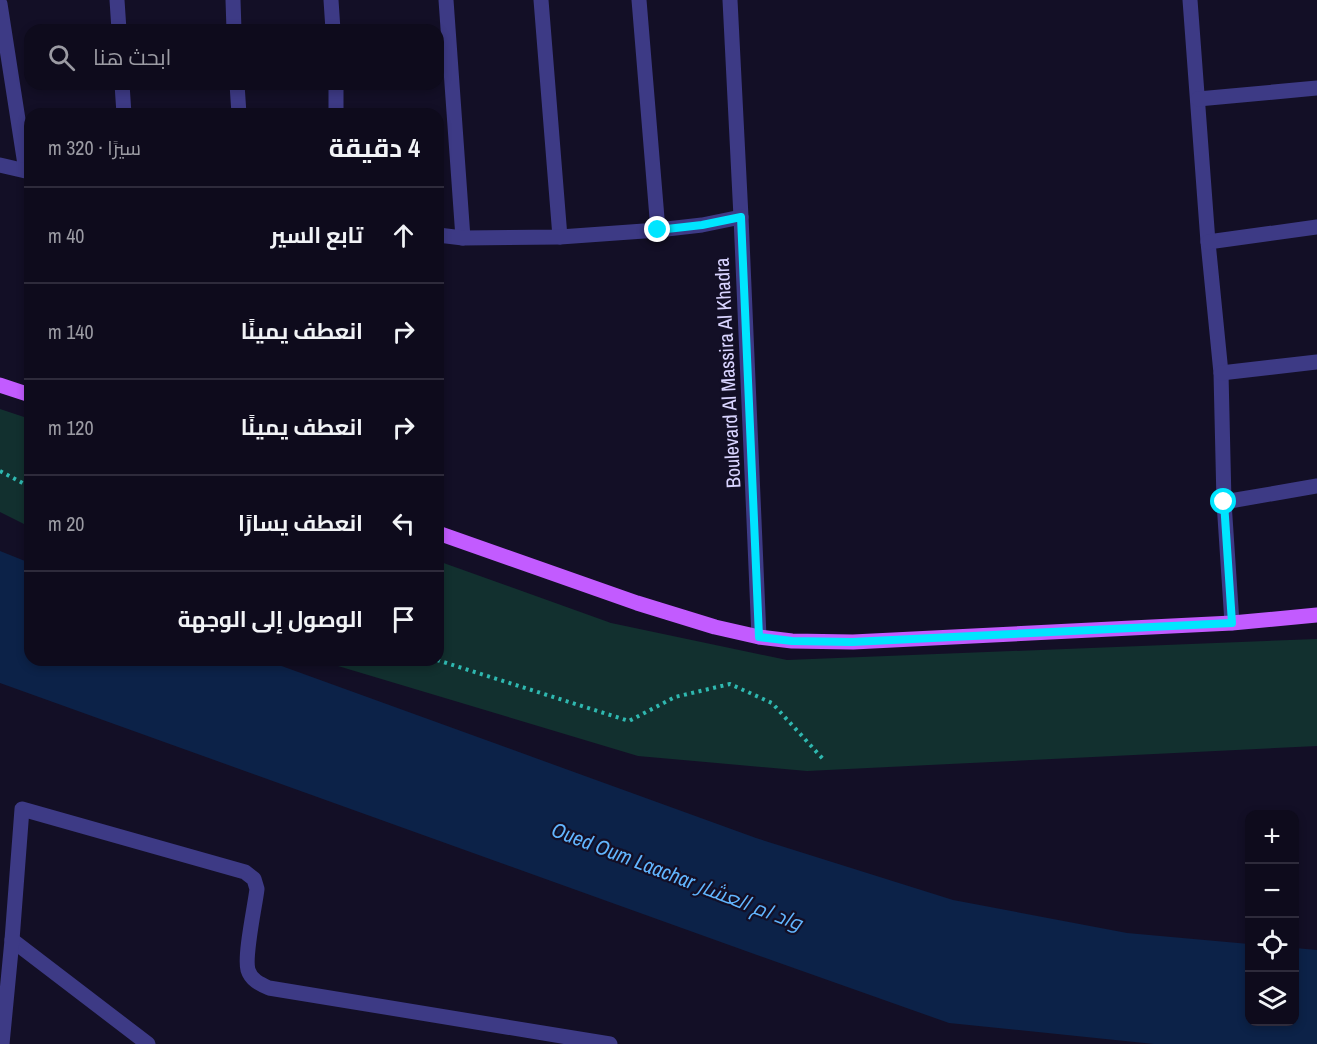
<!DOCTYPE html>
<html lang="ar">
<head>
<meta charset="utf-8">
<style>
	body { margin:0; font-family:"Archivo Narrow",Cairo,sans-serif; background:#1c1929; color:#f1f3f6; direction:rtl }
	.controls { position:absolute; right:18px; bottom:18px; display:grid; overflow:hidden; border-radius:12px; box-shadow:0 3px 9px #0003 }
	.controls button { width:54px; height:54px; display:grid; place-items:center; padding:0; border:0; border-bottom:2px solid #2e2b3b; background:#0e0b1c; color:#f1f3f6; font:30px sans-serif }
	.stop { position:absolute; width:18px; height:18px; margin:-14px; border:4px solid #00e5ff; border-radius:50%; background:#fff }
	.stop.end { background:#00e5ff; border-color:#fff; box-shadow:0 2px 6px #0008 }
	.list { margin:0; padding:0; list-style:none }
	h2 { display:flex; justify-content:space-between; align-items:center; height:78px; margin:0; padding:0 24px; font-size:26px }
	h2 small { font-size:20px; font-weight:400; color:#9b9ba3 }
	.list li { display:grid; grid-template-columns:39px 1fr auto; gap:18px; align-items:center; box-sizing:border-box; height:96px; padding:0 24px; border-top:2px solid #2e2b3b }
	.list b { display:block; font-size:22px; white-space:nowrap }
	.list em { font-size:20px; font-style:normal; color:#9b9ba3 }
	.icon { flex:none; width:33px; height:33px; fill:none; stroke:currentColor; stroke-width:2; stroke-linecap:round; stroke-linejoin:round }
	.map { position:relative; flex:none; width:1317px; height:1044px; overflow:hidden; direction:ltr }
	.search { position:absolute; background:#0e0b1c; box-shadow:0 3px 9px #0003; left:24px; top:24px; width:420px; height:66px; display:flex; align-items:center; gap:15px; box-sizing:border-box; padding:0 21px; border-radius:18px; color:#9b9ba3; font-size:22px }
	.panel { position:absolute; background:#0e0b1c; box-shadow:0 3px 9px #0003; left:24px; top:108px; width:420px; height:558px; border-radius:18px; direction:rtl }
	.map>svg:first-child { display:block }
	.green { fill:#12302f }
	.water { fill:#0c2248 }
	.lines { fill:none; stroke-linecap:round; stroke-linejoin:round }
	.path { stroke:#2fb8b0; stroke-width:4; stroke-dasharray:3 4.5; stroke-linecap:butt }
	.minor { stroke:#3d3a85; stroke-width:15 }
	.major { stroke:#c25bff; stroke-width:15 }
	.route { stroke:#00e5ff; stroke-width:8 }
	.labels { text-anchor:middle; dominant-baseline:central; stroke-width:4.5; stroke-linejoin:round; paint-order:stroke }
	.street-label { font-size:20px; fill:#d9d4ff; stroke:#130f26 }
	.water-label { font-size:21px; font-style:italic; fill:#62b6ff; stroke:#130f26 }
</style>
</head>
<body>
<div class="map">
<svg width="1317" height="1044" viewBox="0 0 1317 1044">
	<rect width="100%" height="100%" fill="#130f26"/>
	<!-- green -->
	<g class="green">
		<path d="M 0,409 L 30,419 L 30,527 L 0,512 Z"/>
		<path d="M 438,561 L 611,623 L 787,660 L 1317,639 L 1317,746 L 807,771 L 638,756 L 318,660 L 438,660 Z"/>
	</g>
	<!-- water -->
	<path class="water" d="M 0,551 L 30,563 L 30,660 L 265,660 L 756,838 L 953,900 L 1127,933 L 1249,944 L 1250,1022 L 1294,1022 L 1295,948 L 1317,950 L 1317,1044 L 1154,1044 L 949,1023 L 757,955 L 0,683 Z"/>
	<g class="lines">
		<!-- path -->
		<g class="path">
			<path d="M 0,471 L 30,487"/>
			<path d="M 437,660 L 629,721 L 675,697 L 730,684 L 772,703 L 823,759"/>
		</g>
		<!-- minor -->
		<g class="minor">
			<path d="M 117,0 L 119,30"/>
			<path d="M 233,0 L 234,30"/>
			<path d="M 331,0 L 333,30"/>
			<path d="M 446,0 L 463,238"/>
			<path d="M 541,0 L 560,237"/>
			<path d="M 639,0 L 658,230"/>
			<path d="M 730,0 L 741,217 L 759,637"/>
			<path d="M 1190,0 L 1208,242 L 1221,373 L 1224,502 L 1232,623"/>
			<path d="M 0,4 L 26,171"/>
			<path d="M 122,84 L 124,114"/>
			<path d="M 237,84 L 239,114"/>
			<path d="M 1198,99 L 1317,88"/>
			<path d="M 336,114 L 336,84"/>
			<path d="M 0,165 L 30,172"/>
			<path d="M 438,235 L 463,238 L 560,237 L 658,230 L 702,225 L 741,217"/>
			<path d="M 1208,242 L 1317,227"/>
			<path d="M 1221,373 L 1317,362"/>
			<path d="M 1224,502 L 1317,486"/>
			<path d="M 12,940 L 148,1044"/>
			<path d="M 2,1044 L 12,940 L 22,809 L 245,872 L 254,879 L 257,889 C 255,906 244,956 248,970 C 251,980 260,984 269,988 L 610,1044"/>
		</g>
		<!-- major -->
		<g class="major">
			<path d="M 0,385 L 30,395"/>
			<path d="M 438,533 L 637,603 L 715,627 L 759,637 L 792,641 L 853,642 L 1232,623 L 1317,615"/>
		</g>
	</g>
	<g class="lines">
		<!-- route -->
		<path class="route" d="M 658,230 L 702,225 L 741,217 L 759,637 L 792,641 L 852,642 L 1232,623 L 1224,502"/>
	</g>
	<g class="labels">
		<!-- street labels -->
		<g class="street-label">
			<text transform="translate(727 373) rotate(-93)">Boulevard Al Massira Al Khadra</text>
		</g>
		<!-- water labels -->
		<g class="water-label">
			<text transform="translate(677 876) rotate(21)">Oued Oum Laachar واد ام العشار</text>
		</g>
	</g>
</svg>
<div class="controls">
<button>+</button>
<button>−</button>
<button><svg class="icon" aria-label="locate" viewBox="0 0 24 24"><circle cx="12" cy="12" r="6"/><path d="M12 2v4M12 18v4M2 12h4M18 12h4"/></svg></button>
<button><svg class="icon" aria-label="layers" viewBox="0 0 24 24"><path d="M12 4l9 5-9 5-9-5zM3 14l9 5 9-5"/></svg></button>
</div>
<div class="stop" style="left:1224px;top:502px"></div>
<div class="stop end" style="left:658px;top:230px"></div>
<div class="search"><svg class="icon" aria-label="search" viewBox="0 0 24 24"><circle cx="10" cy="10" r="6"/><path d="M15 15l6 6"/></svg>ابحث هنا</div>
<section class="panel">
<h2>4 دقيقة<small>سيرًا · 320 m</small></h2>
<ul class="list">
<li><svg class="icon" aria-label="ahead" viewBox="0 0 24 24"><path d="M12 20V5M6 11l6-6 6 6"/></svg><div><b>تابع السير</b></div><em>40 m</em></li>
<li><svg class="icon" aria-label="right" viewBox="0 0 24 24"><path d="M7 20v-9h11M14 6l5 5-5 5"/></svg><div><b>انعطف يمينًا</b></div><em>140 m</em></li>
<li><svg class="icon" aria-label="right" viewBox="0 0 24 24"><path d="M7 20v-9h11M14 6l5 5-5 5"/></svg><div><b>انعطف يمينًا</b></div><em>120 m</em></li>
<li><svg class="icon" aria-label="left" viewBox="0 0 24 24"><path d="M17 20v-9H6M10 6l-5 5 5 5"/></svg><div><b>انعطف يسارًا</b></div><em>20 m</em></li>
<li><svg class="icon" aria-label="arrive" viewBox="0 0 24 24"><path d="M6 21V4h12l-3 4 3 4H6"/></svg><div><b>الوصول إلى الوجهة</b></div></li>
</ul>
</section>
</div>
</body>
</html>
